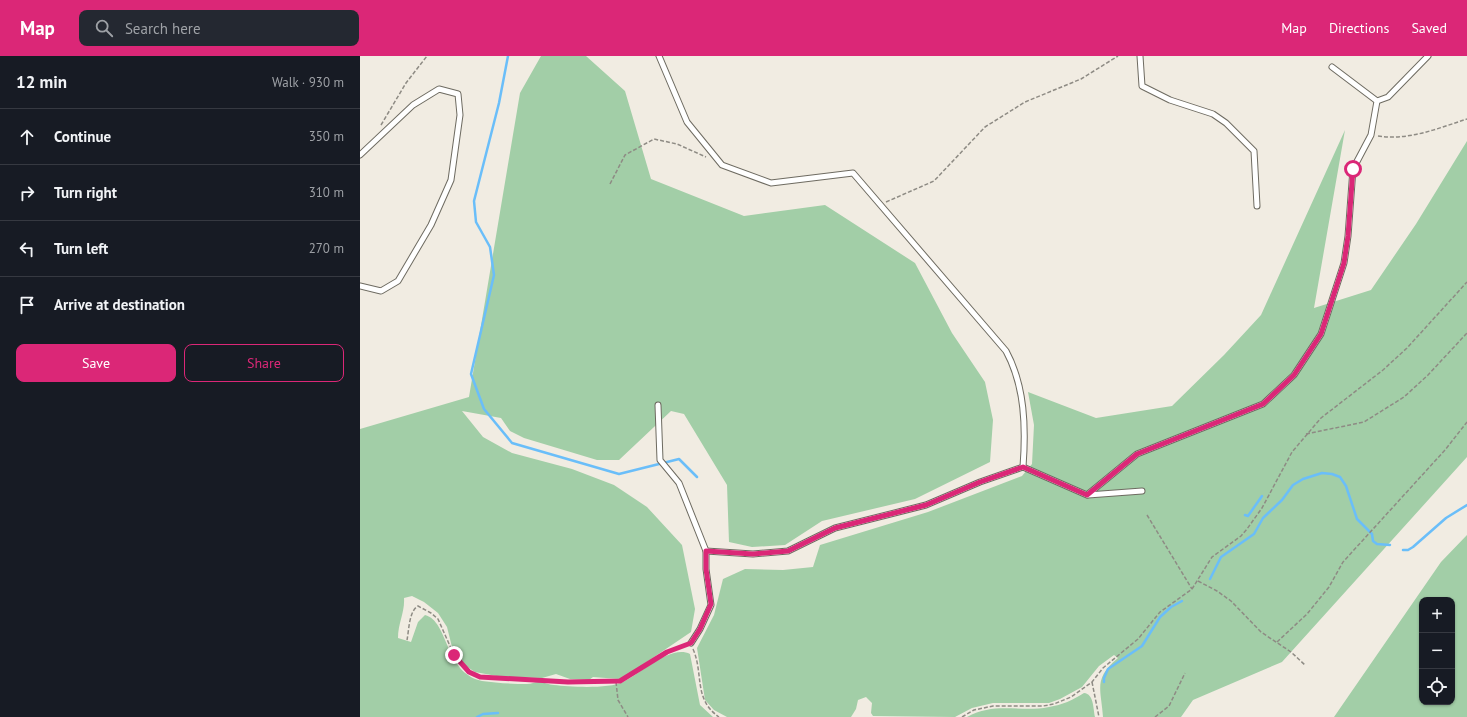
<!DOCTYPE html>
<html lang="en">
<head>
<meta charset="utf-8">
<style>
	body { margin:0; font-family:"PT Sans",sans-serif; background:#242831; color:#f1f3f6 }
	.controls { position:absolute; right:12px; bottom:12px; display:grid; overflow:hidden; border-radius:8px; box-shadow:0 1px 3px #0004 }
	.controls button { width:36px; height:36px; display:grid; place-items:center; padding:0; border:0; border-bottom:1px solid #363941; background:#171b24; color:#f1f3f6; font:20px sans-serif }
	.stop { position:absolute; width:12px; height:12px; margin:-9px; border:3px solid #db2777; border-radius:50%; background:#fff }
	.stop.end { background:#db2777; border-color:#fff; box-shadow:0 1px 4px #0008 }
	.list { margin:0; padding:0; list-style:none }
	h2 { display:flex; justify-content:space-between; align-items:center; height:52px; margin:0; padding:0 16px; font-size:17px }
	h2 small { font-size:13px; font-weight:400; color:#9ea1a6 }
	.list li { display:grid; grid-template-columns:26px 1fr auto; gap:12px; align-items:center; box-sizing:border-box; height:56px; padding:0 16px; border-top:1px solid #363941 }
	.list b { display:block; font-size:15px; white-space:nowrap }
	.list em { font-size:13px; font-style:normal; color:#9ea1a6 }
	.actions { display:flex; gap:8px; padding:12px 16px }
	.actions a { flex:1; padding:9px 0; border:1px solid #db2777; border-radius:8px; text-align:center; font-size:14px; color:#db2777 }
	.actions .main { background:#db2777; color:#fff }
	.icon { flex:none; width:22px; height:22px; fill:none; stroke:currentColor; stroke-width:2; stroke-linecap:round; stroke-linejoin:round }
	.map { position:relative; flex:none; width:1107px; height:661px; overflow:hidden }
	header { display:flex; align-items:center; gap:24px; box-sizing:border-box; height:56px; padding:0 20px; background:#db2777; color:#fff }
	header strong { font-size:19px }
	nav { display:flex; gap:22px; margin-inline-start:auto; font-size:14px }
	.search { width:280px; height:36px; background:#242831; display:flex; align-items:center; gap:10px; box-sizing:border-box; padding:0 14px; border-radius:8px; color:#9ea1a6; font-size:15px }
	main { display:flex }
	aside { flex:1; background:#171b24 }
	.map>svg:first-child { display:block }
	.green { fill:#a2cea7; fill-rule:evenodd }
	.lines { fill:none; stroke-linecap:round; stroke-linejoin:round }
	.stream { stroke:#6abef9; stroke-width:2.5 }
	.service-casing { stroke:#6e6b61; stroke-width:7 }
	.path { stroke:#8e8b84; stroke-width:1.5; stroke-dasharray:4 2; stroke-linecap:butt }
	.service { stroke:#fff; stroke-width:5 }
	.route { stroke:#db2777; stroke-width:5 }
</style>
</head>
<body>
<header>
<strong>Map</strong>
<div class="search"><svg class="icon" aria-label="search" viewBox="0 0 24 24"><circle cx="10" cy="10" r="6"/><path d="M15 15l6 6"/></svg>Search here</div>
<nav><a>Map</a><a>Directions</a><a>Saved</a></nav>
</header>
<main>
<aside>
<h2>12 min<small>Walk · 930 m</small></h2>
<ul class="list">
<li><svg class="icon" aria-label="ahead" viewBox="0 0 24 24"><path d="M12 20V5M6 11l6-6 6 6"/></svg><div><b>Continue</b></div><em>350 m</em></li>
<li><svg class="icon" aria-label="right" viewBox="0 0 24 24"><path d="M7 20v-9h11M14 6l5 5-5 5"/></svg><div><b>Turn right</b></div><em>310 m</em></li>
<li><svg class="icon" aria-label="left" viewBox="0 0 24 24"><path d="M17 20v-9H6M10 6l-5 5 5 5"/></svg><div><b>Turn left</b></div><em>270 m</em></li>
<li><svg class="icon" aria-label="arrive" viewBox="0 0 24 24"><path d="M6 21V4h12l-3 4 3 4H6"/></svg><div><b>Arrive at destination</b></div></li>
</ul>
<div class="actions"><a class="main">Save</a><a>Share</a></div>
</aside>
<div class="map">
<svg width="1107" height="661" viewBox="0 0 1107 661">
	<rect width="100%" height="100%" fill="#f1ece2"/>
	<!-- green -->
	<g class="green">
		<path d="M 181,0 L 226,0 L 265,35 L 291,123 L 384,160 L 465,149 L 555,207 L 592,277 L 625,326 L 633,364 L 630,406 L 555,443 L 462,465 L 425,489 L 392,491 L 369,486 L 367,429 L 324,358 L 311,355 L 259,404 L 237,404 L 164,382 L 150,375 L 141,362 L 102,355 L 123,381 L 152,397 L 212,413 L 254,429 L 287,451 L 322,489 L 335,553 L 331,576 L 263,622 L 259,623 L 233,621 L 229,624 L 210,623 L 196,618 L 182,622 L 142,621 L 115,616 L 106,610 L 92,591 L 87,571 L 78,557 L 64,546 L 52,540 L 44,542 C 45,556 38,567 38,582 L 51,586 L 58,566 L 65,559 C 89,565 84,617 122,625 C 136,627 153,628 167,628 C 171,628 175,626 179,626 C 184,626 189,629 194,629 C 210,631 249,633 263,626 C 280,618 311,588 330,598 L 340,649 L 353,661 L 0,661 L 0,373 L 109,341 L 160,37 Z"/>
		<path d="M 985,74 L 954,252 L 1011,234 L 1056,168 L 1107,85 L 1107,401 L 922,606 L 833,644 L 821,661 L 743,661 C 741,632 733,623 758,602 L 754,599 L 739,610 L 722,631 L 700,643 L 689,647 L 633,647 L 612,652 L 595,661 L 513,660 L 511,657 L 512,647 L 506,641 L 498,644 L 496,653 L 491,661 L 367,661 L 354,654 L 345,644 L 337,592 L 354,559 L 363,523 L 385,513 L 423,514 L 453,511 L 460,489 L 568,456 L 662,420 L 672,408 L 674,369 L 668,336 L 736,362 L 812,350 L 864,299 L 901,259 Z"/>
		<path d="M 1107,479 L 1107,661 L 974,661 L 1081,506 ZM 1062,544 L 1092,544 L 1092,646 L 1062,646 Z"/>
		<path d="M 724,637 C 734,638 733,652 735,661 L 607,661 C 636,645 660,657 689,651 C 702,649 713,644 724,637 Z"/>
	</g>
	<g class="lines">
		<!-- stream -->
		<g class="stream">
			<path d="M 148,0 L 139,47 L 114,145 L 116,166 L 130,191 L 134,219 L 111,318 L 124,353 L 152,387 L 259,418 L 319,403 L 337,421"/>
			<path d="M 885,459 L 888,460 L 902,440"/>
			<path d="M 1043,494 L 1048,494 L 1053,491 L 1086,462 L 1107,449"/>
			<path d="M 850,523 L 861,501 L 894,478 L 903,462 L 922,444 L 933,429 L 943,423 L 962,417 L 972,418 L 980,421 L 986,430 L 997,463 L 1012,478 L 1013,485 L 1017,488 L 1030,489"/>
			<path d="M 744,626 L 744,622 L 748,613 L 782,590 L 800,561 L 811,551 L 822,545"/>
			<path d="M 117,661 L 123,658 L 138,657"/>
		</g>
		<defs>
			<g id="service">
				<path d="M 299,0 L 327,66 L 362,109 L 411,127 L 493,117 L 646,295 C 665,330 666,372 663,411"/>
				<path d="M 780,0 L 782,30 L 810,44 L 853,58 L 866,67 L 894,95 L 897,150"/>
				<path d="M 1017,45 L 1028,41 L 1068,0"/>
				<path d="M 0,99 L 53,49 L 79,33 L 98,38 L 100,59 L 91,124 L 71,169 L 38,225 L 21,235 L 0,230"/>
				<path d="M 298,349 L 300,404 L 319,427 L 346,495"/>
				<path d="M 728,439 L 782,435"/>
				<path d="M 331,587 L 340,573 L 351,549 L 346,513 L 346,495 L 393,498 L 428,495 L 475,472 L 566,449 L 620,426 L 663,411 L 727,439 L 777,398 L 903,348 L 934,319 L 961,278 L 984,207 L 988,180 L 993,113 L 1011,79 L 1017,45 L 972,11"/>
			</g>
		</defs>
		<!-- service casing -->
		<use href="#service" class="service-casing"/>
		<!-- path -->
		<g class="path">
			<path d="M 21,69 L 46,27 L 67,0"/>
			<path d="M 1018,80 C 1048,85 1079,72 1107,63"/>
			<path d="M 250,128 L 265,99 L 294,83 L 317,88 L 346,101"/>
			<path d="M 526,146 L 574,125 L 625,71 L 665,46 L 721,23 L 758,0"/>
			<path d="M 946,378 L 1004,366 L 1044,341 L 1068,319 L 1107,277"/>
			<path d="M 787,459 L 832,533"/>
			<path d="M 838,525 L 857,535 L 871,545 L 901,576 L 931,596 L 945,609"/>
			<path d="M 47,584 C 49,574 49,555 58,550 L 71,557 L 78,563 L 94,599 L 109,616 L 120,621 L 208,626 L 260,625 L 307,596 L 325,590"/>
			<path d="M 917,586 L 947,558 L 969,531 L 983,506 L 1085,394 L 1107,366"/>
			<path d="M 333,593 C 344,618 333,643 359,661"/>
			<path d="M 256,626 L 258,644 L 268,661"/>
			<path d="M 732,626 L 739,661"/>
			<path d="M 602,661 L 614,654 L 633,650 L 683,650 L 694,648 L 711,641 L 732,626 L 743,612 L 778,583 L 800,556 L 832,533 L 852,501 L 881,480 L 887,473 L 902,452 L 932,396 L 961,362 L 1023,314 L 1047,292 L 1107,226"/>
			<path d="M 795,661 L 809,650 L 825,617"/>
		</g>
		<!-- service -->
		<use href="#service" class="service"/>
	</g>
	<g class="lines">
		<!-- route -->
		<path class="route" d="M 94,599 L 109,616 L 120,621 L 208,626 L 260,625 L 307,596 L 331,587 L 340,573 L 351,548 L 346,513 L 346,495 L 393,498 L 428,495 L 475,472 L 566,449 L 620,426 L 663,411 L 727,439 L 777,398 L 903,348 L 934,319 L 961,278 L 984,207 L 988,180 L 993,113"/>
	</g>
</svg>
<div class="controls">
<button>+</button>
<button>−</button>
<button><svg class="icon" aria-label="locate" viewBox="0 0 24 24"><circle cx="12" cy="12" r="6"/><path d="M12 2v4M12 18v4M2 12h4M18 12h4"/></svg></button>
</div>
<div class="stop" style="left:993px;top:113px"></div>
<div class="stop end" style="left:94px;top:599px"></div>
</div>
</main>
</body>
</html>
